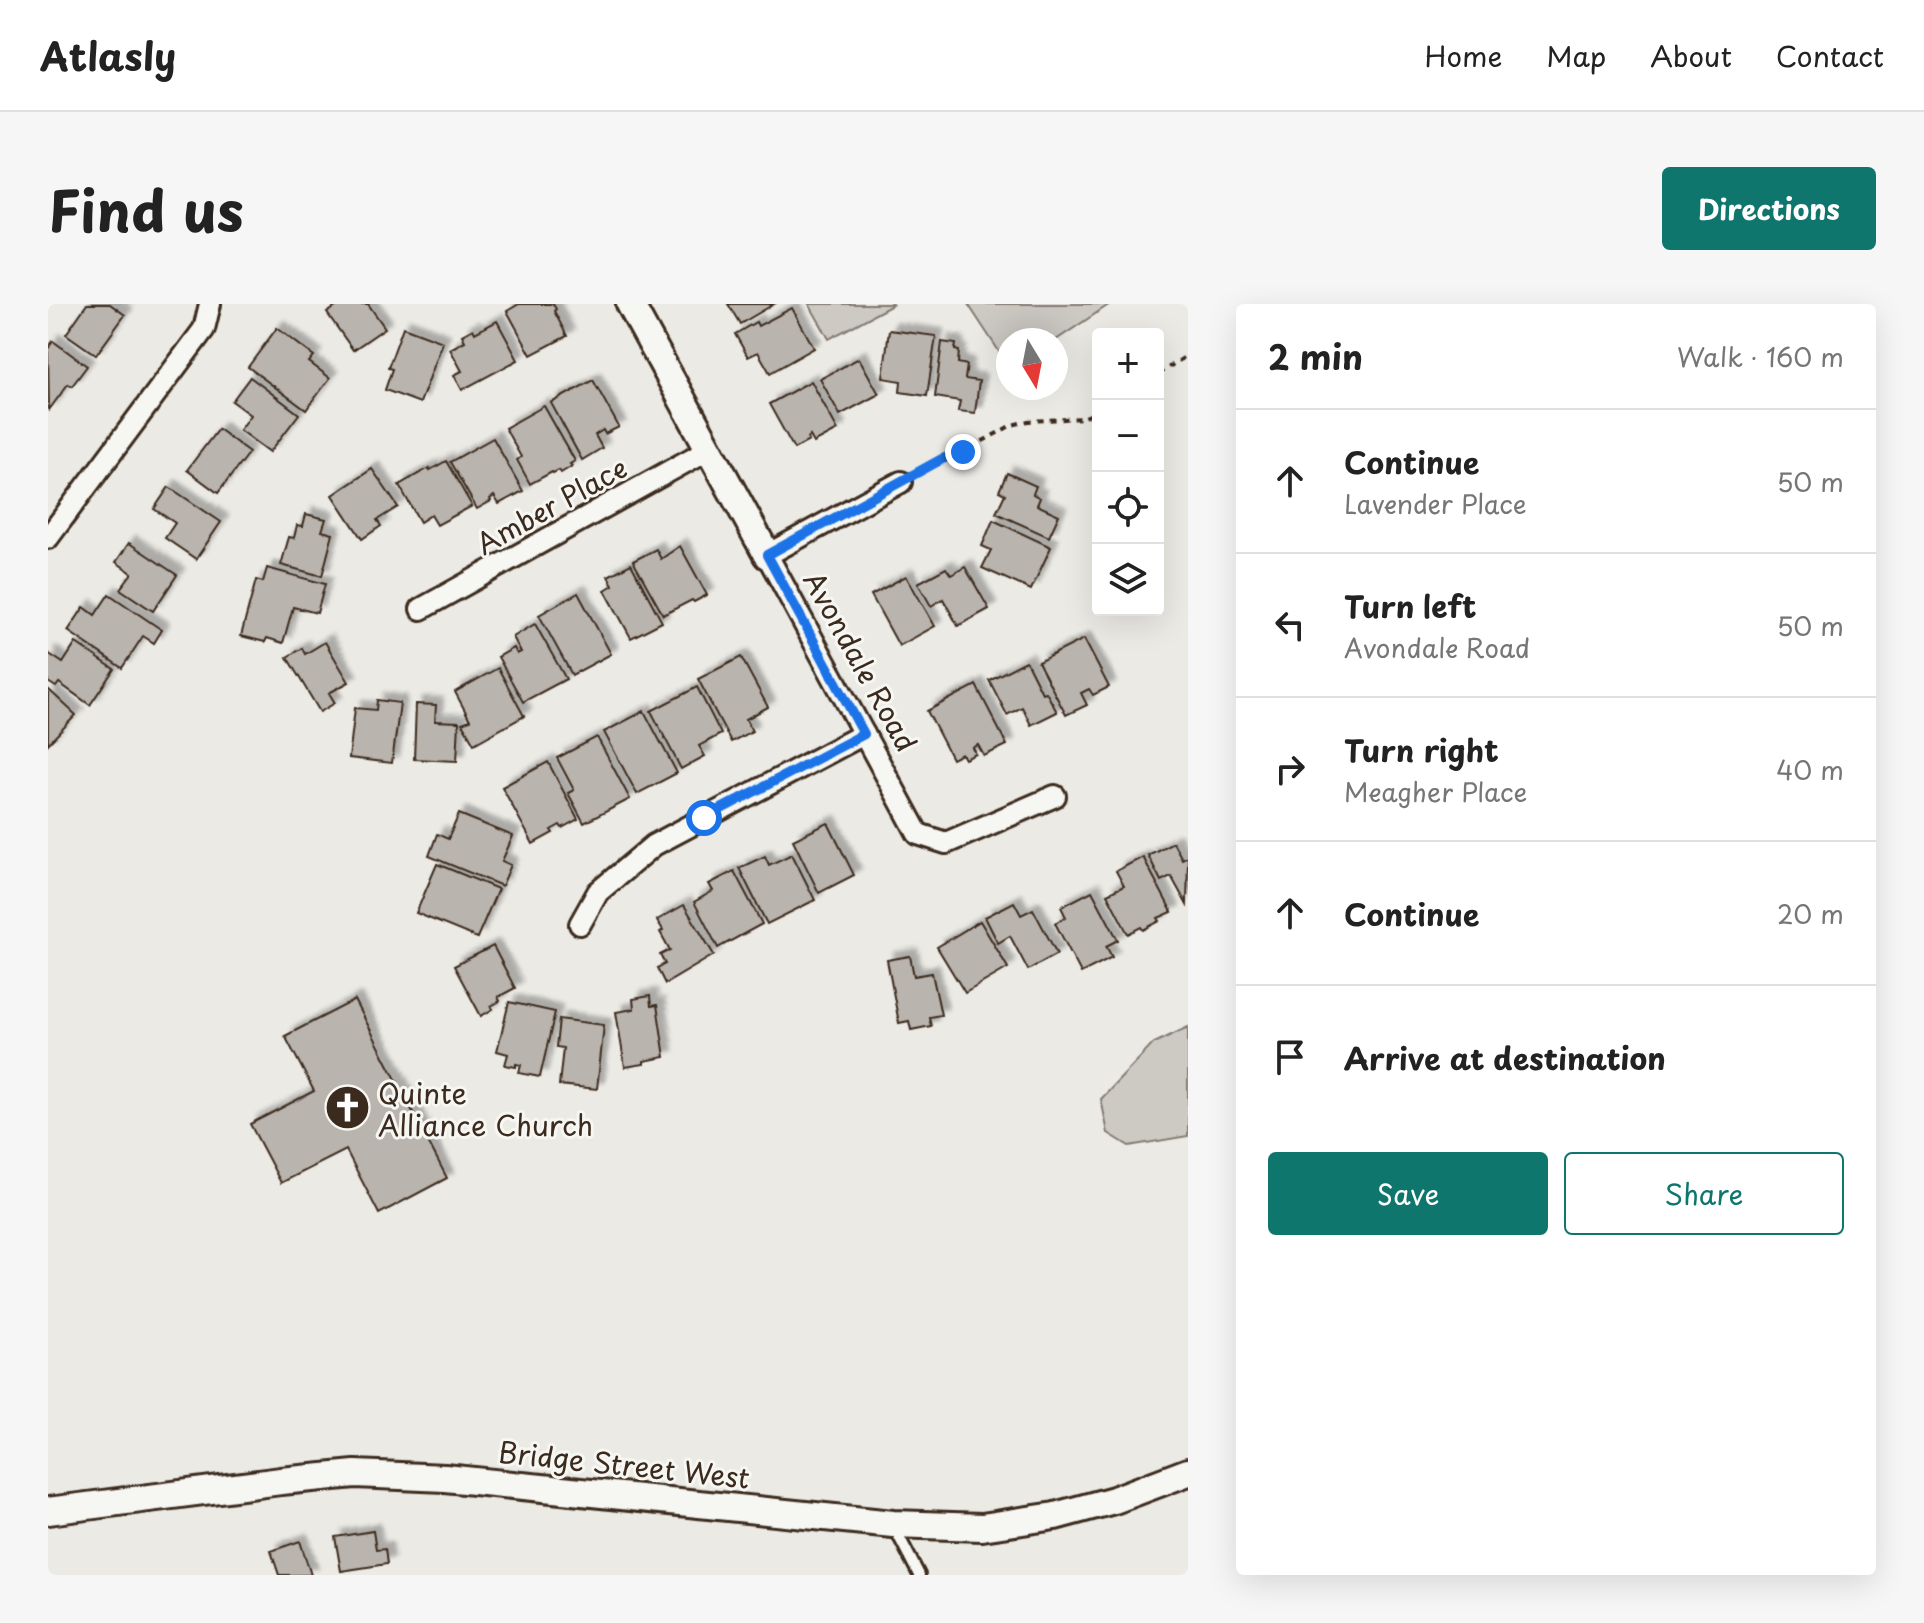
<!DOCTYPE html>
<html lang="en">
<head>
<meta charset="utf-8">
<style>
	body { margin:0; font-family:"Playpen Sans",sans-serif; background:#f6f6f6; color:#222 }
	.controls { position:absolute; right:24px; top:24px; display:grid; overflow:hidden; border-radius:8px; box-shadow:0 8px 32px #0002 }
	.controls button { width:72px; height:72px; display:grid; place-items:center; padding:0; border:0; border-bottom:2px solid #e0e0e0; background:#fff; color:#222; font:40px sans-serif }
	.compass { position:absolute; left:948px; top:24px; width:72px; height:72px; border-radius:50%; background:#fff; box-shadow:0 8px 32px #0002; rotate:170deg }
	.stop { position:absolute; width:24px; height:24px; margin:-18px; border:6px solid #1a73e8; border-radius:50%; background:#fff }
	.stop.end { background:#1a73e8; border-color:#fff; box-shadow:0 2px 8px #0008 }
	.list { margin:0; padding:0; list-style:none }
	h2 { display:flex; justify-content:space-between; align-items:center; height:104px; margin:0; padding:0 32px; font-size:34px }
	h2 small { font-size:26px; font-weight:400; color:#767676 }
	.list li { display:grid; grid-template-columns:52px 1fr auto; gap:24px; align-items:center; box-sizing:border-box; height:144px; padding:0 32px; border-top:2px solid #e0e0e0 }
	.list b { display:block; font-size:30px; white-space:nowrap }
	.list p { margin:0; font-size:26px; white-space:nowrap; color:#767676 }
	.list em { font-size:26px; font-style:normal; color:#767676 }
	.actions { display:flex; gap:16px; padding:24px 32px }
	.actions a { flex:1; padding:18px 0; border:2px solid #0f766e; border-radius:8px; text-align:center; font-size:28px; color:#0f766e }
	.actions .main { background:#0f766e; color:#fff }
	.icon { flex:none; width:44px; height:44px; fill:none; stroke:currentColor; stroke-width:2; stroke-linecap:round; stroke-linejoin:round }
	.map { position:relative; flex:none; width:1140px; height:1271px; overflow:hidden; border-radius:8px }
	header { display:flex; align-items:center; gap:48px; box-sizing:border-box; height:112px; padding:0 40px; background:#fff; border-bottom:2px solid #e0e0e0 }
	header strong { font-size:38px }
	nav { display:flex; gap:44px; margin-inline-start:auto; font-size:28px }
	.intro { display:flex; align-items:center; justify-content:space-between; box-sizing:border-box; height:192px; padding:0 48px }
	h1 { margin:0; font-size:56px }
	.button { padding:20px 36px; border-radius:8px; background:#0f766e; color:#fff; font-size:28px; font-weight:700 }
	main { display:flex; gap:48px; padding:0 48px }
	aside { flex:1; background:#fff; border-radius:8px; box-shadow:0 8px 32px #0002 }
	.map>svg:first-child { display:block }
	.green { fill:#cdcac4; stroke:#847a71; stroke-width:2 }
	.building { fill:#bab4ae; stroke:#3b2a1e; stroke-width:2; filter:url(#shadow) }
	.lines { fill:none; stroke-linecap:round; stroke-linejoin:round }
	.service-casing { stroke:#3b2a1e; stroke-width:16 }
	.minor-casing { stroke:#3b2a1e; stroke-width:26 }
	.tertiary-casing { stroke:#3b2a1e; stroke-width:32 }
	.path { stroke:#3b2a1e; stroke-width:4; stroke-dasharray:6 6; stroke-linecap:butt }
	.service { stroke:#f6f6f2; stroke-width:10 }
	.minor { stroke:#f6f6f2; stroke-width:20 }
	.tertiary { stroke:#f6f6f2; stroke-width:26 }
	.route { stroke:#1a73e8; stroke-width:10 }
	.labels { text-anchor:middle; dominant-baseline:central; stroke-width:6; stroke-linejoin:round; paint-order:stroke }
	.street-label { font-size:28px; fill:#3b2a1e; stroke:#f6f6f2 }
	.poi-label { font-size:28px; fill:#3b2a1e; stroke:#f6f6f2; text-anchor:start }
</style>
</head>
<body>
<header>
<strong>Atlasly</strong>
<nav><a>Home</a><a>Map</a><a>About</a><a>Contact</a></nav>
</header>
<div class="intro"><h1>Find us</h1><a class="button">Directions</a></div>
<main>
<div class="map">
<svg width="1140" height="1271" viewBox="0 0 1140 1271">
	<defs>
		<filter id="shadow"><feDropShadow dx="7" dy="-7" stdDeviation="2" flood-color="#0004"/></filter>
	</defs>
	<rect width="100%" height="100%" fill="#ebeae5"/>
	<filter id="ink" filterUnits="userSpaceOnUse"><feTurbulence type="fractalNoise" baseFrequency=".0125" numOctaves="2"/><feDisplacementMap in="SourceGraphic" scale="16" xChannelSelector="R" yChannelSelector="G"/><feConvolveMatrix kernelMatrix="1 2 1 2 8 2 1 2 1" color-interpolation-filters="sRGB"/></filter>
	<g filter="url(#ink)">
		<!-- green -->
		<g class="green">
			<path d="M 761,0 L 846,0 L 781,35 Z"/>
			<path d="M 920,0 L 1062,0 L 1008,36 L 960,36 L 960,61 Z"/>
			<path d="M 1140,723 L 1140,832 L 1081,842 L 1060,829 L 1053,795 L 1106,739 Z"/>
		</g>
		<!-- building -->
		<g class="building">
			<path d="M 39,0 L 62,0 L 77,11 L 48,51 L 18,30 Z"/>
			<path d="M 292,0 L 320,0 L 337,24 L 305,46 L 279,9 Z"/>
			<path d="M 471,0 L 505,0 L 508,5 L 506,7 L 519,32 L 483,51 L 459,7 Z"/>
			<path d="M 680,0 L 726,0 L 692,20 Z"/>
			<path d="M 744,4 L 766,44 L 722,69 L 710,48 L 700,53 L 687,30 L 708,18 L 710,22 Z"/>
			<path d="M 449,17 L 470,56 L 414,86 L 406,71 L 414,67 L 402,45 L 417,37 L 414,31 L 425,25 L 427,29 Z"/>
			<path d="M 355,23 L 395,38 L 372,99 L 337,86 L 344,65 L 340,64 Z"/>
			<path d="M 229,24 L 266,52 L 261,58 L 282,74 L 258,106 L 200,63 Z"/>
			<path d="M 841,26 L 888,32 L 879,92 L 852,88 L 853,77 L 835,74 Z"/>
			<path d="M 5,37 L 39,62 L 24,82 L 20,80 L 1,106 L 0,45 Z"/>
			<path d="M 894,38 L 908,40 L 907,46 L 911,47 L 910,59 L 919,61 L 917,75 L 931,77 L 927,109 L 910,107 L 912,97 L 887,93 Z"/>
			<path d="M 811,54 L 831,90 L 792,111 L 772,75 Z"/>
			<path d="M 202,73 L 251,110 L 222,148 L 192,126 L 203,111 L 184,97 Z"/>
			<path d="M 545,76 L 571,123 L 557,130 L 555,126 L 547,131 L 554,144 L 534,156 L 503,99 Z"/>
			<path d="M 763,77 L 790,126 L 766,139 L 762,132 L 760,134 L 761,137 L 746,145 L 721,100 Z"/>
			<path d="M 496,102 L 527,157 L 522,160 L 524,162 L 513,169 L 511,166 L 505,169 L 504,168 L 482,180 L 469,156 L 473,153 L 457,124 Z"/>
			<path d="M 170,125 L 201,148 L 170,189 L 139,166 Z"/>
			<path d="M 445,134 L 475,187 L 451,200 L 446,192 L 442,195 L 443,197 L 429,205 L 402,158 Z"/>
			<path d="M 398,157 L 424,202 L 389,221 L 383,211 L 372,218 L 351,181 L 381,164 L 382,166 Z"/>
			<path d="M 324,165 L 350,203 L 329,216 L 333,222 L 314,235 L 285,191 Z"/>
			<path d="M 959,169 L 988,182 L 985,190 L 992,194 L 989,201 L 1011,211 L 1001,233 L 948,209 L 957,190 L 951,187 Z"/>
			<path d="M 121,183 L 173,218 L 148,255 L 117,234 L 127,219 L 106,205 Z"/>
			<path d="M 258,210 L 278,215 L 274,227 L 285,230 L 274,272 L 233,261 L 241,233 L 246,234 L 249,221 L 255,222 Z"/>
			<path d="M 945,216 L 1003,243 L 983,286 L 934,264 L 943,246 L 934,242 Z"/>
			<path d="M 81,239 L 129,271 L 105,307 L 72,285 L 84,269 L 68,258 Z"/>
			<path d="M 632,242 L 659,291 L 646,298 L 644,296 L 615,311 L 585,257 L 608,245 L 613,255 Z"/>
			<path d="M 583,260 L 614,318 L 583,334 L 557,286 L 565,281 L 560,272 Z"/>
			<path d="M 917,263 L 941,305 L 910,322 L 895,295 L 883,302 L 870,279 L 898,264 L 903,271 Z"/>
			<path d="M 219,264 L 277,280 L 269,309 L 245,303 L 235,339 L 219,334 L 217,338 L 193,332 L 208,276 L 215,278 Z"/>
			<path d="M 858,272 L 887,322 L 851,342 L 823,291 Z"/>
			<path d="M 530,289 L 563,350 L 524,371 L 491,311 Z"/>
			<path d="M 61,290 L 114,326 L 106,339 L 95,332 L 74,364 L 20,327 L 36,303 L 47,311 Z"/>
			<path d="M 487,320 L 518,375 L 475,398 L 450,353 L 466,344 L 469,350 L 473,348 L 465,333 Z"/>
			<path d="M 1036,335 L 1061,383 L 1045,391 L 1041,385 L 1033,389 L 1039,401 L 1018,411 L 990,358 Z"/>
			<path d="M 277,338 L 301,378 L 281,389 L 287,399 L 272,408 L 239,353 L 254,344 L 257,350 Z"/>
			<path d="M 28,339 L 66,365 L 42,401 L 11,379 L 8,383 L 0,378 L 0,349 L 15,359 Z"/>
			<path d="M 693,353 L 720,403 L 698,415 L 704,427 L 683,438 L 650,375 Z"/>
			<path d="M 978,357 L 994,389 L 998,388 L 1009,408 L 983,421 L 974,403 L 959,411 L 941,376 Z"/>
			<path d="M 450,364 L 476,412 L 426,440 L 414,419 L 422,416 L 407,388 Z"/>
			<path d="M 928,381 L 959,441 L 936,452 L 930,441 L 925,444 L 928,450 L 917,455 L 914,450 L 904,455 L 879,407 Z"/>
			<path d="M 649,383 L 673,430 L 651,442 L 657,452 L 633,465 L 603,407 Z"/>
			<path d="M 0,385 L 28,411 L 0,440 Z"/>
			<path d="M 329,396 L 352,399 L 344,459 L 301,454 L 307,404 L 328,406 Z"/>
			<path d="M 368,400 L 388,401 L 387,417 L 411,418 L 409,457 L 366,455 Z"/>
			<path d="M 596,407 L 629,469 L 589,490 L 556,428 Z"/>
			<path d="M 549,433 L 582,495 L 536,519 L 520,489 L 526,486 L 509,454 Z"/>
			<path d="M 500,458 L 530,515 L 514,524 L 512,521 L 503,526 L 505,529 L 485,540 L 454,483 Z"/>
			<path d="M 411,510 L 465,532 L 454,557 L 463,561 L 454,582 L 381,552 L 389,530 L 400,535 Z"/>
			<path d="M 780,519 L 806,571 L 771,589 L 745,536 Z"/>
			<path d="M 1125,538 L 1134,555 L 1140,552 L 1139,601 L 1123,572 L 1113,577 L 1100,551 Z"/>
			<path d="M 744,550 L 767,596 L 719,620 L 691,564 L 717,552 L 721,561 Z"/>
			<path d="M 1095,553 L 1124,608 L 1110,614 L 1112,617 L 1095,626 L 1093,623 L 1080,630 L 1059,590 L 1076,582 L 1068,567 Z"/>
			<path d="M 389,560 L 450,585 L 429,634 L 368,609 Z"/>
			<path d="M 686,567 L 714,620 L 670,644 L 646,598 L 665,587 L 661,580 Z"/>
			<path d="M 1044,587 L 1070,636 L 1058,642 L 1064,653 L 1033,669 L 1007,619 L 1018,613 L 1013,603 Z"/>
			<path d="M 966,598 L 973,611 L 985,605 L 1009,650 L 980,666 L 962,632 L 950,639 L 937,613 Z"/>
			<path d="M 636,601 L 666,651 L 617,680 L 609,664 L 617,660 L 612,651 L 622,646 L 612,628 L 615,626 L 609,616 Z"/>
			<path d="M 932,617 L 960,664 L 917,689 L 889,643 Z"/>
			<path d="M 445,642 L 467,684 L 450,693 L 452,697 L 443,702 L 445,705 L 433,712 L 406,662 Z"/>
			<path d="M 862,652 L 866,672 L 884,669 L 893,711 L 881,713 L 883,722 L 863,726 L 861,717 L 851,719 L 839,656 Z"/>
			<path d="M 602,692 L 603,702 L 609,701 L 617,753 L 596,757 L 596,760 L 577,763 L 568,708 L 586,705 L 585,695 Z"/>
			<path d="M 307,696 L 399,874 L 331,910 L 298,846 L 233,879 L 202,820 L 266,787 L 237,732 Z"/>
			<path d="M 461,698 L 507,708 L 492,773 L 471,769 L 473,761 L 468,760 L 468,763 L 457,761 L 460,750 L 449,747 Z"/>
			<path d="M 511,715 L 556,721 L 549,785 L 511,781 L 515,744 L 508,743 Z"/>
			<path d="M 325,1227 L 328,1246 L 337,1245 L 339,1260 L 293,1267 L 287,1233 Z"/>
			<path d="M 252,1237 L 263,1271 L 231,1271 L 223,1247 Z"/>
		</g>
		<g class="lines">
			<defs>
				<path id="service" d="M 845,1221 L 871,1271"/>
				<g id="minor">
					<path d="M 853,178 L 719,251 L 870,530 L 898,539 L 1007,492"/>
					<path d="M 0,234 L 156,25 L 162,0"/>
					<path d="M 373,305 L 661,145"/>
					<path d="M 532,620 L 550,588 L 606,541 L 816,430"/>
				</g>
				<g id="tertiary">
					<path d="M 582,0 L 719,251"/>
					<path d="M 0,1207 L 233,1177 L 307,1170 L 397,1174 L 845,1220 L 934,1223 L 1007,1212 L 1066,1196 L 1140,1168"/>
				</g>
			</defs>
			<!-- service casing -->
			<use href="#service" class="service-casing"/>
			<!-- minor casing -->
			<use href="#minor" class="minor-casing"/>
			<!-- tertiary casing -->
			<use href="#tertiary" class="tertiary-casing"/>
			<!-- path -->
			<g class="path">
				<path d="M 1110,70 L 1140,51"/>
				<path d="M 870,169 L 894,155 L 915,148 L 964,121 L 980,117 L 1034,114 L 1050,108"/>
			</g>
			<!-- service -->
			<use href="#service" class="service"/>
			<!-- minor -->
			<use href="#minor" class="minor"/>
			<!-- tertiary -->
			<use href="#tertiary" class="tertiary"/>
		</g>
	</g>
	<g class="lines" filter="url(#ink)">
		<!-- route -->
		<path class="route" d="M 656,514 L 816,430 L 719,251 L 894,155 L 915,148"/>
	</g>
	<!-- icons -->
	<defs>
		<symbol id="church-disc" viewBox="-11 -11 22 22"><circle r="9.5" fill="#3b2a1e" stroke="#f6f6f2"/><path d="M-1.2-6h2.4v3.5h3.3v2.4h-3.3V6h-2.4V-.1h-3.3v-2.4h3.3Z" fill="#fff"/></symbol>
	</defs>
	<g fill-rule="evenodd">
		<use href="#church-disc" x="274" y="778" width="51" height="51"/>
	</g>
	<g class="labels">
		<!-- street labels -->
		<g class="street-label">
			<text transform="translate(503 201) rotate(-29)">Amber Place</text>
			<text transform="translate(813 357) rotate(61)">Avondale Road</text>
			<text transform="translate(576 1160) rotate(6)">Bridge Street West</text>
		</g>
		<!-- poi labels -->
		<g class="poi-label">
			<text x="330" y="788">Quinte<tspan x="330" dy="32">Alliance Church</tspan></text>
		</g>
	</g>
</svg>
<div class="controls">
<button>+</button>
<button>−</button>
<button><svg class="icon" aria-label="locate" viewBox="0 0 24 24"><circle cx="12" cy="12" r="6"/><path d="M12 2v4M12 18v4M2 12h4M18 12h4"/></svg></button>
<button><svg class="icon" aria-label="layers" viewBox="0 0 24 24"><path d="M12 4l9 5-9 5-9-5zM3 14l9 5 9-5"/></svg></button>
</div>
<svg class="compass" viewBox="-18 -18 36 36"><path d="M0-13l5 13h-10z" fill="#e53935"/><path d="M0 13l5-13h-10z" fill="#767676"/></svg>
<div class="stop" style="left:656px;top:514px"></div>
<div class="stop end" style="left:915px;top:148px"></div>
</div>
<aside>
<h2>2 min<small>Walk · 160 m</small></h2>
<ul class="list">
<li><svg class="icon" aria-label="ahead" viewBox="0 0 24 24"><path d="M12 20V5M6 11l6-6 6 6"/></svg><div><b>Continue</b><p>Lavender Place</p></div><em>50 m</em></li>
<li><svg class="icon" aria-label="left" viewBox="0 0 24 24"><path d="M17 20v-9H6M10 6l-5 5 5 5"/></svg><div><b>Turn left</b><p>Avondale Road</p></div><em>50 m</em></li>
<li><svg class="icon" aria-label="right" viewBox="0 0 24 24"><path d="M7 20v-9h11M14 6l5 5-5 5"/></svg><div><b>Turn right</b><p>Meagher Place</p></div><em>40 m</em></li>
<li><svg class="icon" aria-label="ahead" viewBox="0 0 24 24"><path d="M12 20V5M6 11l6-6 6 6"/></svg><div><b>Continue</b></div><em>20 m</em></li>
<li><svg class="icon" aria-label="arrive" viewBox="0 0 24 24"><path d="M6 21V4h12l-3 4 3 4H6"/></svg><div><b>Arrive at destination</b></div></li>
</ul>
<div class="actions"><a class="main">Save</a><a>Share</a></div>
</aside>
</main>
</body>
</html>
